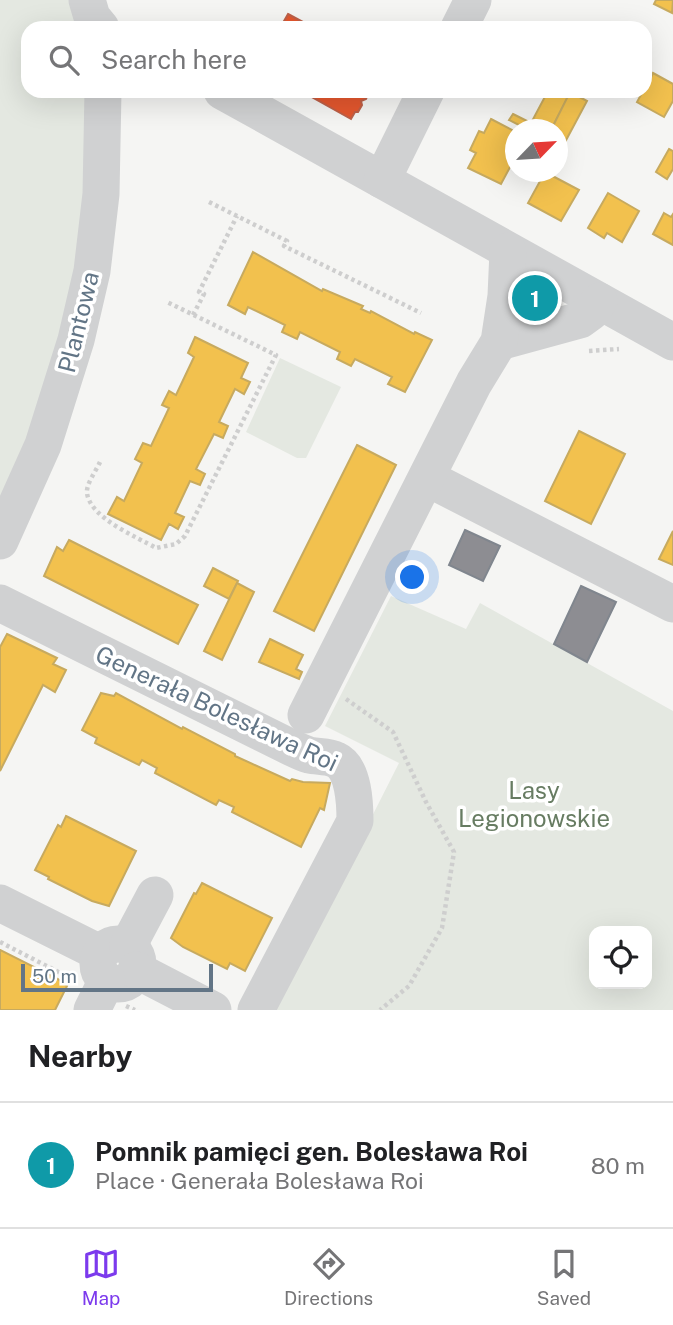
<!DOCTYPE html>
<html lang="en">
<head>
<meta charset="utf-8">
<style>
	body { margin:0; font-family:"Public Sans",sans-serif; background:#f6f6f6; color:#202124 }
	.controls { position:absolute; right:21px; bottom:21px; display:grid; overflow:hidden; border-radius:14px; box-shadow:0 7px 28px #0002 }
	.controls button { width:63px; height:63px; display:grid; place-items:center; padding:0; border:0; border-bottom:2px solid #e0e0e0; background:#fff; color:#202124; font:35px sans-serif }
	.compass { position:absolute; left:505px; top:119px; width:63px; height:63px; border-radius:50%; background:#fff; box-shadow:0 7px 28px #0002; rotate:65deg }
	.scale { position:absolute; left:21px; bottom:18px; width:192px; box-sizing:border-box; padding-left:7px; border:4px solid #627586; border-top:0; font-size:19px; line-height:24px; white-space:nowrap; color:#627586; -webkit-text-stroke:5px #fff; paint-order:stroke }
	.you { position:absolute; left:413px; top:578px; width:24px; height:24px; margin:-18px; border:5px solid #fff; border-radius:50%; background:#1a73e8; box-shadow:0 0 0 10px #1a73e833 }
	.badge { display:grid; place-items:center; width:46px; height:46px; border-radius:50%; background:#7c3aed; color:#fff; font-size:23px; font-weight:700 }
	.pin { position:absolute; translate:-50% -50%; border:4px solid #fff; box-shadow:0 2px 7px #0006 }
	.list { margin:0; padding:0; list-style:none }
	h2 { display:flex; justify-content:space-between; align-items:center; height:91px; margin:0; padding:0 28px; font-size:30px }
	h2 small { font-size:23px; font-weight:400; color:#757577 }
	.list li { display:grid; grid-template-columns:46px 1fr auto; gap:21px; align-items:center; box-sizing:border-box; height:126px; padding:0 28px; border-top:2px solid #e0e0e0 }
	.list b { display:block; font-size:26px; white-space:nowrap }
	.list p { margin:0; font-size:23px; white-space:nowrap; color:#757577 }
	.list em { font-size:23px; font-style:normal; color:#757577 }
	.icon { flex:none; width:38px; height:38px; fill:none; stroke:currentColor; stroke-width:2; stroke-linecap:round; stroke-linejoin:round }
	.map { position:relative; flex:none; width:673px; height:1010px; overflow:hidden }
	.search { position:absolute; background:#fff; box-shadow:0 7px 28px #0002; left:21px; right:21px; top:21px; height:77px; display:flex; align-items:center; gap:18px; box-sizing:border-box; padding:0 24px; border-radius:21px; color:#757577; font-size:26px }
	.sheet { height:217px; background:#fff }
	nav { display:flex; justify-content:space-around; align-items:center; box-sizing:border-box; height:98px; border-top:2px solid #e0e0e0; background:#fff; font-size:19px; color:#757577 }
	nav a { display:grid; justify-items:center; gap:4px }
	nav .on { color:#7c3aed }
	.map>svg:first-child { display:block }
	.green { fill:#e4e8e1; fill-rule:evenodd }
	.homes { fill:#f2c14e; stroke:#c7aa5f; stroke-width:2 }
	.shops { fill:#e4572e; stroke:#bd6048; stroke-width:2 }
	.industry { fill:#8d8d92; stroke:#80868e; stroke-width:2 }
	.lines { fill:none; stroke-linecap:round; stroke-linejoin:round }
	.path { stroke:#cecece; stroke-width:4.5; stroke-dasharray:3.5 3.5; stroke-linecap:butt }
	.minor { stroke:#d0d1d2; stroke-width:37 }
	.labels { text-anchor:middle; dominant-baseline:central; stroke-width:7; stroke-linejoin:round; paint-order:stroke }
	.street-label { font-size:24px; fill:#627586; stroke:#fff }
	.park-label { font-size:24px; fill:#677c62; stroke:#fff }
</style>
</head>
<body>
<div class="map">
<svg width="673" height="1010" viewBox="0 0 673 1010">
	<rect width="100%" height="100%" fill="#f5f5f3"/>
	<!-- green -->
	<g class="green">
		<path d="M 0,0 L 75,0 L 82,28 L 28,28 L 28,91 L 87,91 L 89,147 L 78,263 L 41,414 L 0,513 Z"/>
		<path d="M 280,358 L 341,387 L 306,458 L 297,458 L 246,432 Z"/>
		<path d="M 391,596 L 466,629 L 480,603 L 673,711 L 673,1010 L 274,1010 L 399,763 L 325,726 ZM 594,931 L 647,931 L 647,984 L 594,984 Z"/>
	</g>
	<!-- homes -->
	<g class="homes">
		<path d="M 656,0 L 673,0 L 672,13 L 654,4 Z"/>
		<path d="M 653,73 L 673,84 L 673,101 L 664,117 L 637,102 L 643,91 L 645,91 Z"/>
		<path d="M 548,91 L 571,91 L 551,130 L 544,130 L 531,123 Z"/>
		<path d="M 570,92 L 587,101 L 564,144 L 558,140 L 558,130 L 551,130 Z"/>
		<path d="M 513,114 L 531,123 L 544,130 L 522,130 L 523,127 L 509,120 Z"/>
		<path d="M 491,119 L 516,132 L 516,142 L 509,153 L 516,156 L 501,184 L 468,168 L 476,153 L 470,150 L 479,131 L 484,133 Z"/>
		<path d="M 669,149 L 673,151 L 673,169 L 667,179 L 656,172 Z"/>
		<path d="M 545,172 L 579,190 L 561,221 L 528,203 Z"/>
		<path d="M 608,193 L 639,211 L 622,242 L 607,233 L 604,238 L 588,228 Z"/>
		<path d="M 664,213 L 671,217 L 673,214 L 673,245 L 653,234 Z"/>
		<path d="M 253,252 L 322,291 L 323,289 L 363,306 L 361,309 L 370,313 L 371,311 L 414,334 L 415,332 L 432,340 L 405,392 L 388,384 L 392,377 L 355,359 L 351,366 L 337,359 L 340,352 L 300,332 L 297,339 L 282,332 L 285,325 L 248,307 L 245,314 L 228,305 Z"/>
		<path d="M 195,337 L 248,363 L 241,378 L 250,382 L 244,394 L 235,389 L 219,422 L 228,426 L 223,438 L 214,434 L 196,469 L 205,474 L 200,485 L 190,481 L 175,513 L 184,517 L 178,529 L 169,524 L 161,540 L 108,514 L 117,497 L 124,501 L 142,463 L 135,459 L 143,443 L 151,446 L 169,408 L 162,405 L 169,391 L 176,395 L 194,357 L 188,353 Z"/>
		<path d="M 579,431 L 625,454 L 591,524 L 545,501 Z"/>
		<path d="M 357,445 L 396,465 L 314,631 L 274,611 Z"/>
		<path d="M 673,531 L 673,565 L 659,559 Z"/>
		<path d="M 69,540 L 198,605 L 178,644 L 44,576 L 57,547 L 63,551 Z"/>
		<path d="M 213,568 L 238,581 L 229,599 L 204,586 Z"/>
		<path d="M 237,583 L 254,592 L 222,660 L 204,651 Z"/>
		<path d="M 7,634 L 57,658 L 53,664 L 66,670 L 55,692 L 43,685 L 0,771 L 0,647 Z"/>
		<path d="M 270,639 L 303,655 L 296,669 L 302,672 L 299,679 L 259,662 Z"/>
		<path d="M 101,693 L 114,696 L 116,693 L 182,729 L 183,727 L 235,754 L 235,756 L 290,781 L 292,779 L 303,782 L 330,783 L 324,810 L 320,808 L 301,847 L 232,812 L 234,807 L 219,800 L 216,805 L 155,773 L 157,768 L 142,760 L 139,765 L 95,743 L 97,738 L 82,730 Z"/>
		<path d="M 66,816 L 136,851 L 109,906 L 92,901 L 48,879 L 49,877 L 35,870 L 58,825 L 61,827 Z"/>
		<path d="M 202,883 L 272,918 L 245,971 L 230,963 L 227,969 L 183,947 L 171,938 L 194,893 L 196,894 Z"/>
		<path d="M 0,950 L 58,979 L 67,986 L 55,1010 L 0,1010 Z"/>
	</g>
	<!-- shops -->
	<g class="shops">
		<path d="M 288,14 L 314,28 L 280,28 Z"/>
		<path d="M 301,91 L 369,91 L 369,92 L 366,99 L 361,101 L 362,105 L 358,112 L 355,112 L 351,119 Z"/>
	</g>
	<!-- industry -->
	<g class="industry">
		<path d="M 465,530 L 500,546 L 483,581 L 449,565 Z"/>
		<path d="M 581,586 L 616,602 L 587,662 L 554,644 Z"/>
	</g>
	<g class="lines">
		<!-- path -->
		<g class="path">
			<path d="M 209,202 L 287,241 L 284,246 L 421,313"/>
			<path d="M 193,315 L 204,294 L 199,292 L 237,216"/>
			<path d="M 589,351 L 619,349"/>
			<path d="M 100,462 C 96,471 86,484 87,493 C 90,518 137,537 156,548 L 176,544 L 185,536 L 276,355 L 167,302"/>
			<path d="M 346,699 L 393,732 L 426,802 L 454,852 L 442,928 L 409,986 L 380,1010"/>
			<path d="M 0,942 L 74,980"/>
			<path d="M 126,1006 L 135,1010"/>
		</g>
		<!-- minor -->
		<g class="minor">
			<path d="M 87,0 L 92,17 L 101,28"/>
			<path d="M 459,28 L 473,0"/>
			<path d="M 222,91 L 673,342"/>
			<path d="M 382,180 L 426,91"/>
			<path d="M 499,342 L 580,320 L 591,312 L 599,301"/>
			<path d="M 427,478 L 673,604"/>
			<path d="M 0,541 L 43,445 L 76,340 L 92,271 L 101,194 L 103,91"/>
			<path d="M 0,603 L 288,746 C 295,749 302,753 309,755 C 318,757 328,756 336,760 C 354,768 355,805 355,821 L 256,1010"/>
			<path d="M 306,715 L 474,383 L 499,342 L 506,296 L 508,251"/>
			<path d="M 0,903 L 100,953"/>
			<circle cx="118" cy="964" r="20"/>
			<path d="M 128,946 L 155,895"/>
			<path d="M 136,970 L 213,1010"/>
			<path d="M 92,1010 L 107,980"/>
		</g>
	</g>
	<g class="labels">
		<!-- street labels -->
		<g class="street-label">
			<text transform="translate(78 322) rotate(-76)">Plantowa</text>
			<text transform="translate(217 708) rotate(25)">Generała Bolesława Roi</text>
		</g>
		<!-- park labels -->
		<g class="park-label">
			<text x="534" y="790">Lasy<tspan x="534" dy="28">Legionowskie</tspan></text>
		</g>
	</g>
</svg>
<div class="controls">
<button><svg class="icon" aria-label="locate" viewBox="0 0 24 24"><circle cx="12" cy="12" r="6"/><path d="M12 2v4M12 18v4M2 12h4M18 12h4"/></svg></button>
</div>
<svg class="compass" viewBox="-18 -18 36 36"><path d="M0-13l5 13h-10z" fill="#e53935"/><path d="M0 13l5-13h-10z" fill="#757577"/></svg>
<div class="scale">50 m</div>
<div class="you"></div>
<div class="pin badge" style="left:535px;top:298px;background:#0f9aa8">1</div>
<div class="search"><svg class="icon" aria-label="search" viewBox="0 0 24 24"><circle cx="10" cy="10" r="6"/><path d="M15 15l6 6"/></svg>Search here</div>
</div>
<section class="sheet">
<h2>Nearby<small></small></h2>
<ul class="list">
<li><span class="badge" style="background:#0f9aa8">1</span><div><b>Pomnik pamięci gen. Bolesława Roi</b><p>Place · Generała Bolesława Roi</p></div><em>80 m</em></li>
</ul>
</section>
<nav>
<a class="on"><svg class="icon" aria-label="map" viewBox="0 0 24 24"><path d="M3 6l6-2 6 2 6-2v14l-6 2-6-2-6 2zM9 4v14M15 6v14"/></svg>Map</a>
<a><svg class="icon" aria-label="directions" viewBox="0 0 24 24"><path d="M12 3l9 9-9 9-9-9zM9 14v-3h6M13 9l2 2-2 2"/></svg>Directions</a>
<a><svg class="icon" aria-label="saved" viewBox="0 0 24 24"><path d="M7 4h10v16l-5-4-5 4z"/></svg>Saved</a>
</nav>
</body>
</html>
